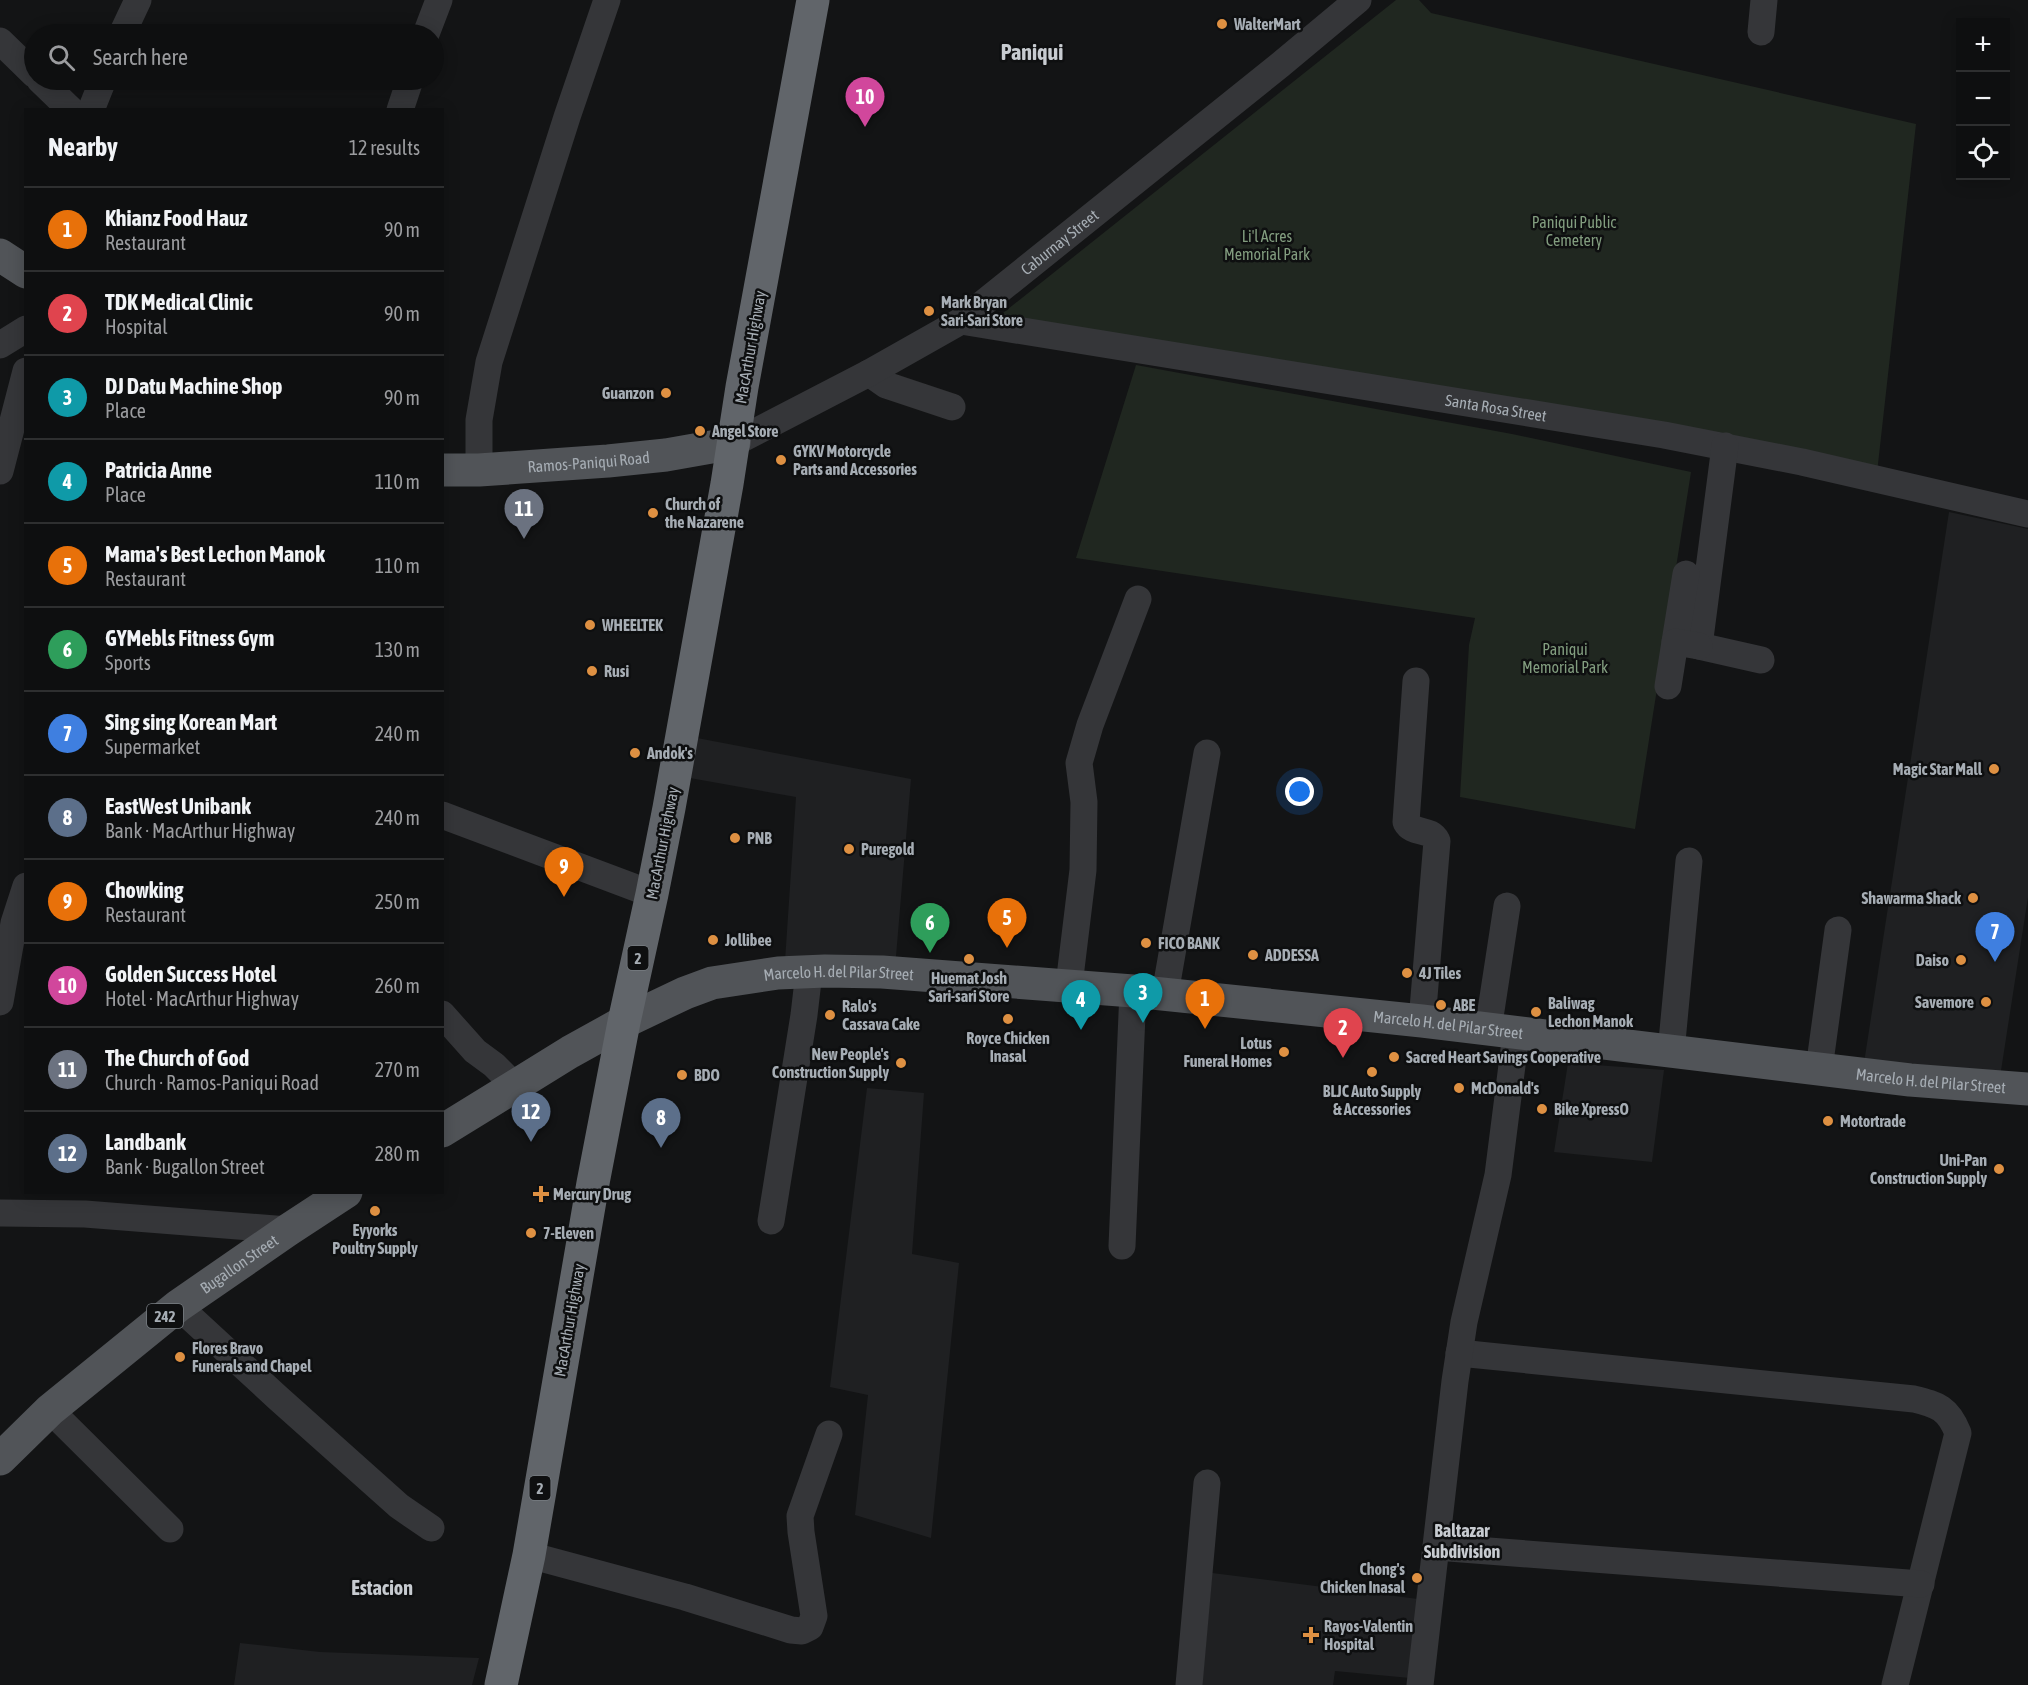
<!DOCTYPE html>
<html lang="en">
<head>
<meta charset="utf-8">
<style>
	body { margin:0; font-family:"Asap Condensed",sans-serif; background:#1c1d1e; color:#f1f3f6 }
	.controls { position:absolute; right:18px; top:18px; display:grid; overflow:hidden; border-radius:0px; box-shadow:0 3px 15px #0003 }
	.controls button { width:54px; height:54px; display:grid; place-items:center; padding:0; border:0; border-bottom:2px solid #2e2f30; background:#0e0f10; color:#f1f3f6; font:30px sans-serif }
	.you { position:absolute; left:1300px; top:792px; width:21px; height:21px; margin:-15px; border:4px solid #fff; border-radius:50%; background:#1a73e8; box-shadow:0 0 0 9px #1a73e833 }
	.badge { display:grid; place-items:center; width:39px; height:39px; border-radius:50%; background:#0b8043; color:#fff; font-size:20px; font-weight:700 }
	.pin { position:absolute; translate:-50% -50px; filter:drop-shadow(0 2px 3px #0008) }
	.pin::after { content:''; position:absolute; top:32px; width:21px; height:18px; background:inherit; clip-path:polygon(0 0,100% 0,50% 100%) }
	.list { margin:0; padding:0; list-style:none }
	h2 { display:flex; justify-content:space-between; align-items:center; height:78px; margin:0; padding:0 24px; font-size:26px }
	h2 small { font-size:20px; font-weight:400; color:#9b9c9f }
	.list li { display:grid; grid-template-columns:39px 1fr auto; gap:18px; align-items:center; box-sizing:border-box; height:84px; padding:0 24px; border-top:2px solid #2e2f30 }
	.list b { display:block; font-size:22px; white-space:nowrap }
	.list p { margin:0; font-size:20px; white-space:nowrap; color:#9b9c9f }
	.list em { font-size:20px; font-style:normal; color:#9b9c9f }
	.icon { flex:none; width:33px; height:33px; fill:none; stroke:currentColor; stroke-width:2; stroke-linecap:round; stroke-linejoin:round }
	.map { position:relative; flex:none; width:2028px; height:1685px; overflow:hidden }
	.search { position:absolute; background:#0e0f10; box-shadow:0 3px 15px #0003; left:24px; top:24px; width:420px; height:66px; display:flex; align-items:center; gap:15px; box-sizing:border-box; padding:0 21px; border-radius:33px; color:#9b9c9f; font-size:22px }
	.panel { position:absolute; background:#0e0f10; box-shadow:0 3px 15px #0003; left:24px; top:108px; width:420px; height:1086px; border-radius:0px }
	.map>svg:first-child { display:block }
	.built { fill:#1f2022 }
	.green { fill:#202720 }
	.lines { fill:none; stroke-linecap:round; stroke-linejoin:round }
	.minor { stroke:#353639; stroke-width:27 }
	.major { stroke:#515458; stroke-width:33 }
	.highway { stroke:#61656a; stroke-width:33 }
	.poi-dot { fill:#de9042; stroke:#0e0f10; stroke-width:2 }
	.labels { text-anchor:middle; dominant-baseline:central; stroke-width:5; stroke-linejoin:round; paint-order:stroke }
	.shield { fill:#0e0f10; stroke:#787e83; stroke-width:1.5 }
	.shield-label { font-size:15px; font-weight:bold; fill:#a6adb4 }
	.poi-label { font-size:16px; font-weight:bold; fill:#a6adb4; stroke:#0e0f10; text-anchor:start }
	.park-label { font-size:16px; fill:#829d7f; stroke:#0e0f10 }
	.street-label { font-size:16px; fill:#a6adb4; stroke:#0e0f10 }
	.neighbourhood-label { font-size:18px; font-weight:bold; fill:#c7cbd0; stroke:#0e0f10 }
	.quarter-label { font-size:20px; font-weight:bold; fill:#c7cbd0; stroke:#0e0f10 }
	.district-label { font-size:22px; font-weight:bold; fill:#c7cbd0; stroke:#0e0f10 }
</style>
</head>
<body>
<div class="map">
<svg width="2028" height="1685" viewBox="0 0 2028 1685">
	<rect width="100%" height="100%" fill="#131415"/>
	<!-- built -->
	<g class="built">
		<path d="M 1949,512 L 2028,529 L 2028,897 L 2000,1077 L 1864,1063 Z"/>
		<path d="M 697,738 L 911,779 L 895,968 L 785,961 L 796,797 L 690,778 Z"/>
		<path d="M 1568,1063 L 1664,1070 L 1652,1162 L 1554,1152 Z"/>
		<path d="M 867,1088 L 924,1093 L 912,1254 L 959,1263 L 931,1538 L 855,1515 L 868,1395 L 830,1387 Z"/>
		<path d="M 1212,1573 L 1418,1599 L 1410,1678 L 1335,1671 L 1333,1685 L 1202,1685 Z"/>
		<path d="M 240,1643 L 320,1652 L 479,1658 L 472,1685 L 234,1685 Z"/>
	</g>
	<!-- green -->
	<g class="green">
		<path d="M 1396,0 L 1419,0 L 1431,13 L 1916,124 L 1877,473 L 998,317 Z"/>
		<path d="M 1136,365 L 1512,434 L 1691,472 L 1635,829 L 1460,797 L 1469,645 L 1475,618 L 1076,558 Z"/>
	</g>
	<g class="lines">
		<!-- minor -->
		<g class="minor">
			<path d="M 1761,32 L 1764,0"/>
			<path d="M 122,34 L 138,0"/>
			<path d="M 426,34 L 439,0"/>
			<path d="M 0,41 L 34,74"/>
			<path d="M 40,80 L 71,110"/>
			<path d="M 91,110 L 103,80"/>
			<path d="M 400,110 L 410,80"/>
			<path id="s1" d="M 961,321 L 1664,435 L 1802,462 L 2028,514"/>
			<path d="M 0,345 L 26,329"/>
			<path d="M 869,373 L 886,385 L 952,407"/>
			<path id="s2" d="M 734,443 L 869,373 L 961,321 L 1280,65 L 1358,0"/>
			<path d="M 1725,446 L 1699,646 L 1761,660"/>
			<path d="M 479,470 L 479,420 L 489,362 L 567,117 L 607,0"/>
			<path d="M 0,471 L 26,371"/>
			<path d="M 1675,642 L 1686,574"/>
			<path d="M 1416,681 L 1406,822 C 1413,835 1430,827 1437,841 L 1422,1021"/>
			<path d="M 1668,686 L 1675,642 L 1699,646"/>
			<path d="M 442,815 L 652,894"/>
			<path d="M 1069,985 L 1083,870 L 1084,802 L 1079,763 L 1090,725 L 1138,599"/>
			<path d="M 1165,994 L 1207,753"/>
			<path d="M 0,1002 L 14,923 L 26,886"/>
			<path d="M 442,1014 L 475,1051 L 494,1065 L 515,1086"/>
			<path d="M 1488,1030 L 1507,906"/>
			<path d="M 1671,1052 L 1689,861"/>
			<path d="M 1819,1069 L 1838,930"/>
			<path d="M 0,1213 L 85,1214 L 288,1230"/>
			<path d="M 771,1221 L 804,1015 L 809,972"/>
			<path d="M 1122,1246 L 1133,991"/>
			<path d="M 178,1306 L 278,1398 L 399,1506 L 431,1528"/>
			<path d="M 1459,1353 L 1914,1399 C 1938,1405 1948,1408 1958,1433 L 1895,1685"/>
			<path d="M 50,1410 L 170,1529"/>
			<path d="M 1436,1547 L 1921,1584"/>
			<path d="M 529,1555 L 685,1597 L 791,1630 L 802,1631 L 810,1627 L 814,1616 L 801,1532 L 800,1516 L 829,1434"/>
			<path d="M 1189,1685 L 1207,1483"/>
			<path d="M 1420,1685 L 1455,1381 L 1464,1322 L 1498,1175 L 1516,1034"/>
		</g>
		<!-- major -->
		<g class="major">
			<path d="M 0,255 L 26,272"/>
			<path id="s3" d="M 442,470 L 479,470 L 608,461 L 666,455 L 734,443"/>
			<path id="s4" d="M 442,1131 L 570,1052 L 624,1022 L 685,993 L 712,983 L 778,973 L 825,971 L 882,972 L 1133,991 L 1422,1021 L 1910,1080 L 2028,1089"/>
			<path id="s5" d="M 0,1459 L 50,1410 L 178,1306 L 288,1230 L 346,1192"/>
		</g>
		<!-- highway -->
		<path class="highway" d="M 501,1685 L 529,1555 L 593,1183 L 624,1022 L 652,894 L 669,808 L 727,484 L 742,387 L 813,0"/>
	</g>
	<!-- markers -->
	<g class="poi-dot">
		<circle cx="1222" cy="24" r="6"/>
		<circle cx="929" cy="311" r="6"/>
		<circle cx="666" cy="393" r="6"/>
		<circle cx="700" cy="431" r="6"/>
		<circle cx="781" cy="460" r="6"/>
		<circle cx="653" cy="513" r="6"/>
		<circle cx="590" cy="625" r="6"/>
		<circle cx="592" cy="671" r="6"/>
		<circle cx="635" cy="753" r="6"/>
		<circle cx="1994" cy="769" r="6"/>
		<circle cx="735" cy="838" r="6"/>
		<circle cx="849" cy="849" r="6"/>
		<circle cx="1973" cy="898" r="6"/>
		<circle cx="713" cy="940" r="6"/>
		<circle cx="1146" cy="943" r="6"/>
		<circle cx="1253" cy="955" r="6"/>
		<circle cx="969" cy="959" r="6"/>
		<circle cx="1961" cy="960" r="6"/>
		<circle cx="1407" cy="973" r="6"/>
		<circle cx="1986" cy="1002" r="6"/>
		<circle cx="1441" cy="1005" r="6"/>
		<circle cx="1536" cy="1012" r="6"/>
		<circle cx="830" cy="1015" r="6"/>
		<circle cx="1008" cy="1019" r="6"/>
		<circle cx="1284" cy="1052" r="6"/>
		<circle cx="1394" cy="1057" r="6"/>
		<circle cx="901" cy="1063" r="6"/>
		<circle cx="1372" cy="1072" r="6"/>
		<circle cx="682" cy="1075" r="6"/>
		<circle cx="1459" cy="1088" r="6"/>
		<circle cx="1542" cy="1109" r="6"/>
		<circle cx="1828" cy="1121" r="6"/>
		<circle cx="1999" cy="1169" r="6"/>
		<path d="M538 1185h6v6h6v6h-6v6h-6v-6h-6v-6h6z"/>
		<circle cx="375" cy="1211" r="6"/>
		<circle cx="531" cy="1233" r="6"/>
		<circle cx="180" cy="1357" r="6"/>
		<circle cx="1417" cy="1578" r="6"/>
		<path d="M1308 1626h6v6h6v6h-6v6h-6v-6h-6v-6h6z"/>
	</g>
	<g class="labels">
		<!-- shield labels -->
		<g class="shield">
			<rect x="627.5" y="946" width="21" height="24" rx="4.5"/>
			<rect x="147" y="1304" width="36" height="24" rx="4.5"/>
			<rect x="529.5" y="1476" width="21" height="24" rx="4.5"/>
		</g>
		<g class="shield-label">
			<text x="638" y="958">2</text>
			<text x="165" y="1316">242</text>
			<text x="540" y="1488">2</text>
		</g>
		<!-- poi labels -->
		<g class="poi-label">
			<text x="1234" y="24">WalterMart</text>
			<text x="941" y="302">Mark Bryan<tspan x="941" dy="18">Sari-Sari Store</tspan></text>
			<text x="654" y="393" text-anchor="end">Guanzon</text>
			<text x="712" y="431">Angel Store</text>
			<text x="793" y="451">GYKV Motorcycle<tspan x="793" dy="18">Parts and Accessories</tspan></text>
			<text x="665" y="504">Church of<tspan x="665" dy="18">the Nazarene</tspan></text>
			<text x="602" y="625">WHEELTEK</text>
			<text x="604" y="671">Rusi</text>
			<text x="647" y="753">Andok's</text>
			<text x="1982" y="769" text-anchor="end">Magic Star Mall</text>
			<text x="747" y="838">PNB</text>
			<text x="861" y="849">Puregold</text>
			<text x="1961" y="898" text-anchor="end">Shawarma Shack</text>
			<text x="725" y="940">Jollibee</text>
			<text x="1158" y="943">FICO BANK</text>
			<text x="1265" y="955">ADDESSA</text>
			<text x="1949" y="960" text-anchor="end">Daiso</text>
			<text x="1419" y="973">4J Tiles</text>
			<text x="969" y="978" text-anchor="middle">Huemat Josh<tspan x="969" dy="18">Sari-sari Store</tspan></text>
			<text x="1974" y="1002" text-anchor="end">Savemore</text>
			<text x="1548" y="1003">Baliwag<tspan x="1548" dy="18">Lechon Manok</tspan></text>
			<text x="1453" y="1005">ABE</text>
			<text x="842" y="1006">Ralo's<tspan x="842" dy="18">Cassava Cake</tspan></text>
			<text x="1008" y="1038" text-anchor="middle">Royce Chicken<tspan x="1008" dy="18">Inasal</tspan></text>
			<text x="1272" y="1043" text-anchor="end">Lotus<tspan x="1272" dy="18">Funeral Homes</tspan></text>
			<text x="889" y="1054" text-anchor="end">New People's<tspan x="889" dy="18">Construction Supply</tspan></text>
			<text x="1406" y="1057">Sacred Heart Savings Cooperative</text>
			<text x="694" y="1075">BDO</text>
			<text x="1471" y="1088">McDonald's</text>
			<text x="1372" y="1091" text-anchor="middle">BLJC Auto Supply<tspan x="1372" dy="18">&amp; Accessories</tspan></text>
			<text x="1554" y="1109">Bike XpressO</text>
			<text x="1840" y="1121">Motortrade</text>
			<text x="1987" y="1160" text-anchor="end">Uni-Pan<tspan x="1987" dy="18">Construction Supply</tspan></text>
			<text x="553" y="1194">Mercury Drug</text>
			<text x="375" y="1230" text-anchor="middle">Eyyorks<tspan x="375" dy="18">Poultry Supply</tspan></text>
			<text x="543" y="1233">7-Eleven</text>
			<text x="192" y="1348">Flores Bravo<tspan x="192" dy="18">Funerals and Chapel</tspan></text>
			<text x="1405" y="1569" text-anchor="end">Chong's<tspan x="1405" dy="18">Chicken Inasal</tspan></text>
			<text x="1324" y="1626">Rayos-Valentin<tspan x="1324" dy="18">Hospital</tspan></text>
		</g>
		<!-- park labels -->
		<g class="park-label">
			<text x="1574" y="222">Paniqui Public<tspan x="1574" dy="18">Cemetery</tspan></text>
			<text x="1267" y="236">Li'l Acres<tspan x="1267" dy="18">Memorial Park</tspan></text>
			<text x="1565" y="649">Paniqui<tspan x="1565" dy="18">Memorial Park</tspan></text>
		</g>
		<!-- street labels -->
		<g class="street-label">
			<text stroke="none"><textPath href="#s2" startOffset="384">Caburnay Street</textPath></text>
			<text transform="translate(750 347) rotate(-80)">MacArthur Highway</text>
			<text stroke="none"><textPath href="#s1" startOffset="542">Santa Rosa Street</textPath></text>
			<text stroke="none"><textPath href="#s3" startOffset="147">Ramos-Paniqui Road</textPath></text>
			<text transform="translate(662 843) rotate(-79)">MacArthur Highway</text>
			<text stroke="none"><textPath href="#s4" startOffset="436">Marcelo H. del Pilar Street</textPath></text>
			<text stroke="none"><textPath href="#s4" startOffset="1048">Marcelo H. del Pilar Street</textPath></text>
			<text stroke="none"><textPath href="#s4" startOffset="1534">Marcelo H. del Pilar Street</textPath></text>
			<text stroke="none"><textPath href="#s5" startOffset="309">Bugallon Street</textPath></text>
			<text transform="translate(569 1320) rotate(-80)">MacArthur Highway</text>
		</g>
		<!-- neighbourhood labels -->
		<g class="neighbourhood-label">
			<text x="1462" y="1530">Baltazar<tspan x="1462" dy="21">Subdivision</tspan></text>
		</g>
		<!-- quarter labels -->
		<g class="quarter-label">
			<text x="382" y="1587">Estacion</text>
		</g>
		<!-- district labels -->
		<g class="district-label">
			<text x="1032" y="52">Paniqui</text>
		</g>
	</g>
</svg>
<div class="controls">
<button>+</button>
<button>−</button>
<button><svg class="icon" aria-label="locate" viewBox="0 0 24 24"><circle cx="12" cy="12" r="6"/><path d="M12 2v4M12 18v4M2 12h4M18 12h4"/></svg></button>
</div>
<div class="you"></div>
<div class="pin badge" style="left:1205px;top:1029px;background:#e8710a">1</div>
<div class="pin badge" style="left:1343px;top:1058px;background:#e0444e">2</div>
<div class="pin badge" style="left:1143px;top:1023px;background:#0f9aa8">3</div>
<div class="pin badge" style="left:1081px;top:1030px;background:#0f9aa8">4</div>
<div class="pin badge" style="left:1007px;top:948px;background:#e8710a">5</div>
<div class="pin badge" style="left:930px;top:953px;background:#2e9e5b">6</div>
<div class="pin badge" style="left:1995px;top:962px;background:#3f7fe0">7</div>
<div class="pin badge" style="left:661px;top:1148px;background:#5c6f8a">8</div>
<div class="pin badge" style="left:564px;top:897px;background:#e8710a">9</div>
<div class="pin badge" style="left:865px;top:127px;background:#d1479c">10</div>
<div class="pin badge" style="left:524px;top:539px;background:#6b7280">11</div>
<div class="pin badge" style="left:531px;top:1142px;background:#5c6f8a">12</div>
<div class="search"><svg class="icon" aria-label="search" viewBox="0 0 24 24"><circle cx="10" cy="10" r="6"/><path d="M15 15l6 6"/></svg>Search here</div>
<section class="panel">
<h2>Nearby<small>12 results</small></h2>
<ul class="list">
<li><span class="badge" style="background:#e8710a">1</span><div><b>Khianz Food Hauz</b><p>Restaurant</p></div><em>90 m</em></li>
<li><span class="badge" style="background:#e0444e">2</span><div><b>TDK Medical Clinic</b><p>Hospital</p></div><em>90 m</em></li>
<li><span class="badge" style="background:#0f9aa8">3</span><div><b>DJ Datu Machine Shop</b><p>Place</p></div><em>90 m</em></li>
<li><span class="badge" style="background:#0f9aa8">4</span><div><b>Patricia Anne</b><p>Place</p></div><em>110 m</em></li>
<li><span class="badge" style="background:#e8710a">5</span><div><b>Mama's Best Lechon Manok</b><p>Restaurant</p></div><em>110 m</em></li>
<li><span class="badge" style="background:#2e9e5b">6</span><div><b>GYMebls Fitness Gym</b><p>Sports</p></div><em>130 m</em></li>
<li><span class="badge" style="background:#3f7fe0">7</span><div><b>Sing sing Korean Mart</b><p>Supermarket</p></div><em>240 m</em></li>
<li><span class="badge" style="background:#5c6f8a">8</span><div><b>EastWest Unibank</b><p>Bank · MacArthur Highway</p></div><em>240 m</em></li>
<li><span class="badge" style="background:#e8710a">9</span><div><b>Chowking</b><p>Restaurant</p></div><em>250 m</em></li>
<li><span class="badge" style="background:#d1479c">10</span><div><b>Golden Success Hotel</b><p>Hotel · MacArthur Highway</p></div><em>260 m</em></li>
<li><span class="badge" style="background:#6b7280">11</span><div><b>The Church of God</b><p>Church · Ramos-Paniqui Road</p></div><em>270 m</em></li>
<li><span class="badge" style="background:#5c6f8a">12</span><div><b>Landbank</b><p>Bank · Bugallon Street</p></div><em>280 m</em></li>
</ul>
</section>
</div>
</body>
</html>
